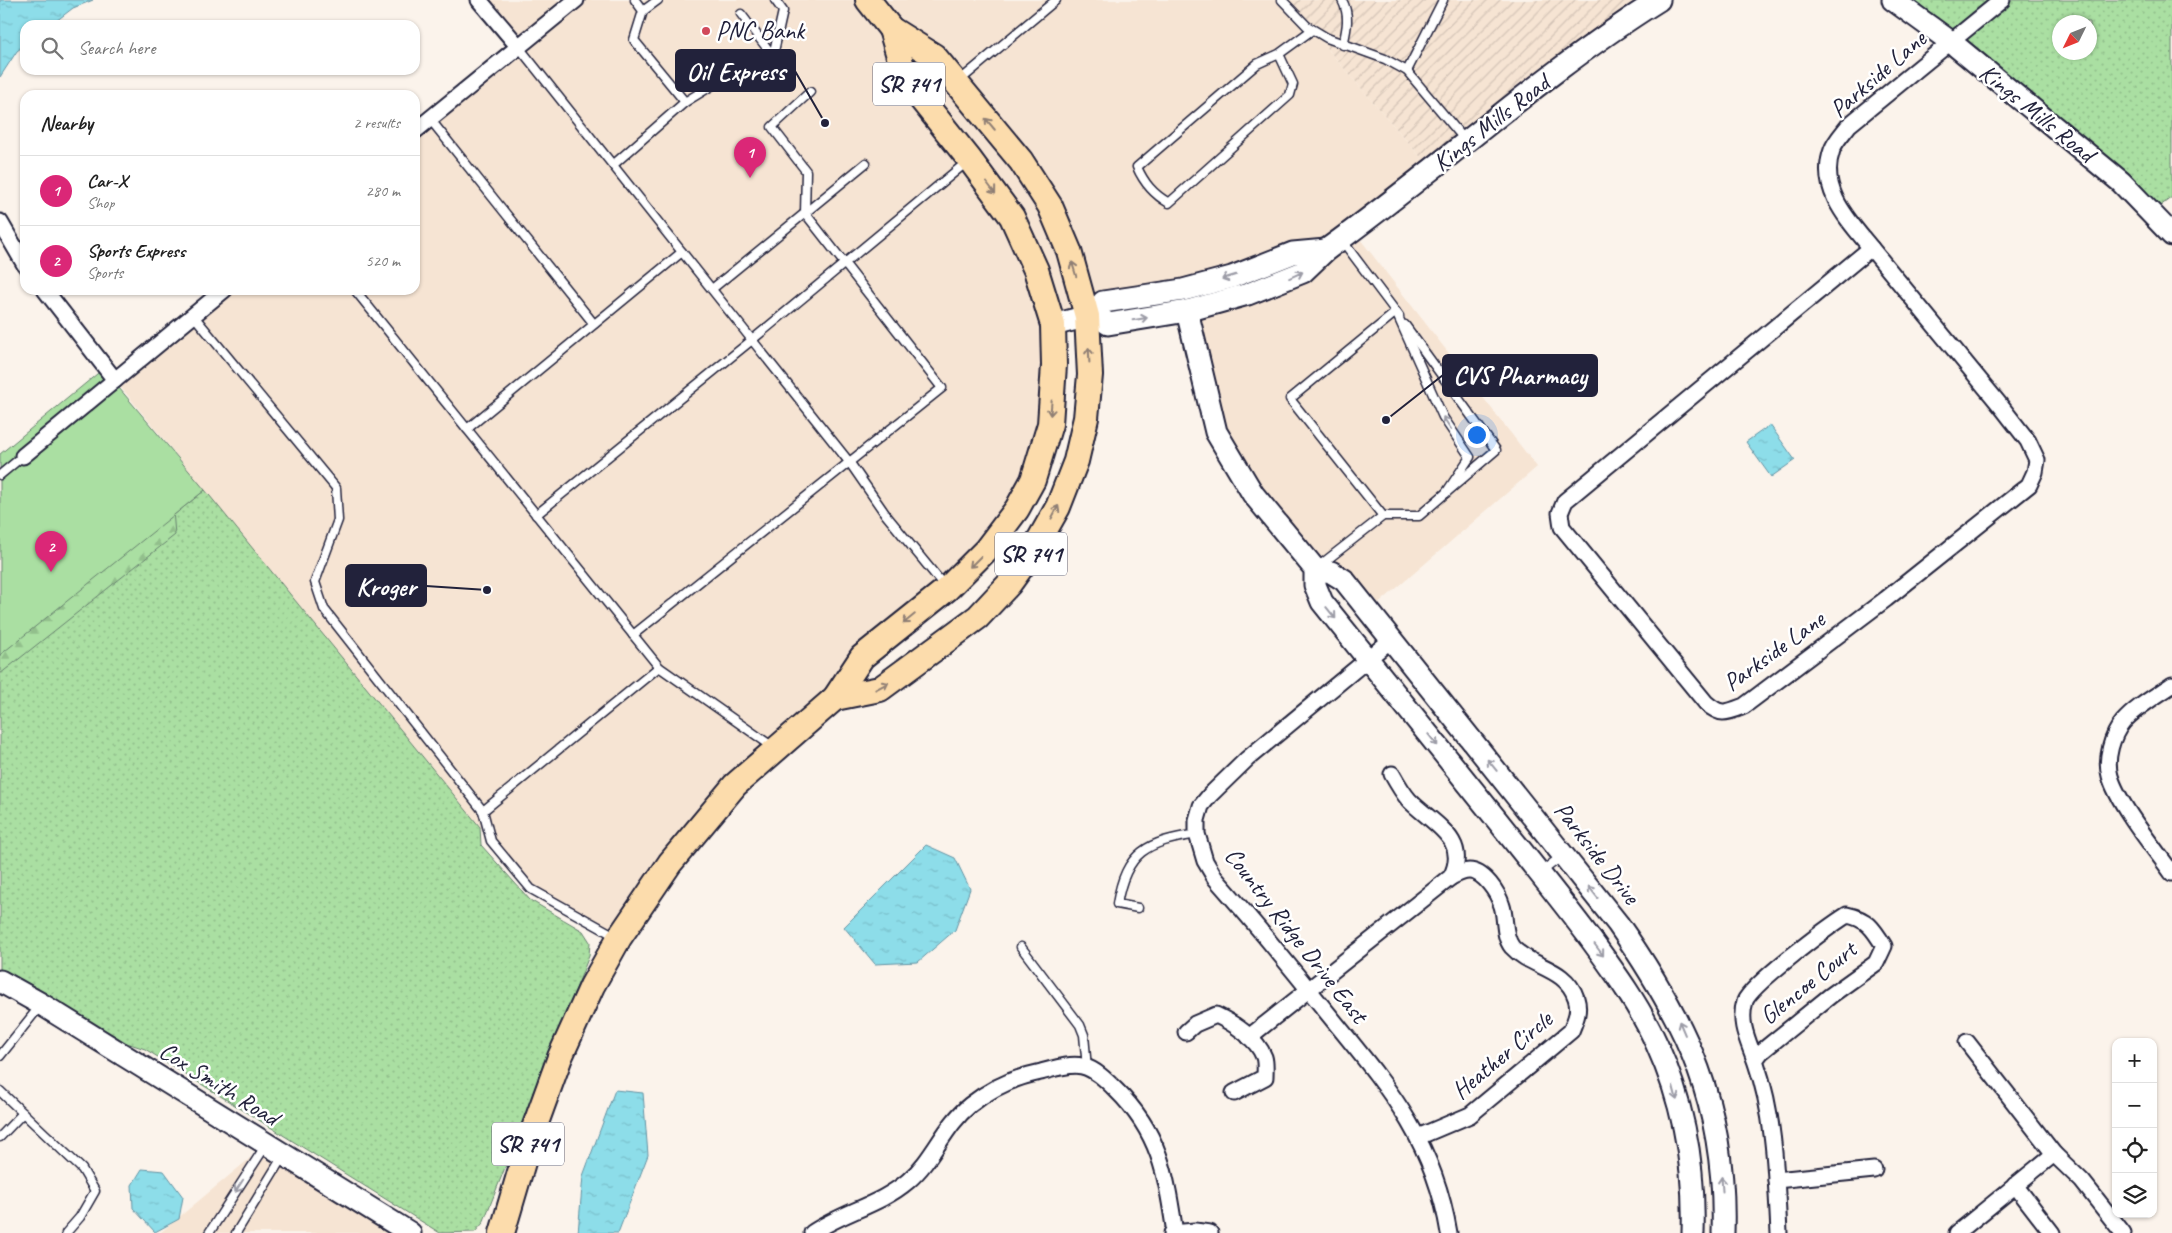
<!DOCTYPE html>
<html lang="en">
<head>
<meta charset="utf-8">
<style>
	body { margin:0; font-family:Caveat,sans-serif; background:#f2f2f2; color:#222 }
	.controls { position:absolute; right:15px; bottom:15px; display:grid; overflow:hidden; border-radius:10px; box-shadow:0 1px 4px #0004 }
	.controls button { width:45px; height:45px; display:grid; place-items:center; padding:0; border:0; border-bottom:1px solid #e0e0e0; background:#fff; color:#222; font:25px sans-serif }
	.compass { position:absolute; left:2052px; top:15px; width:45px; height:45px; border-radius:50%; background:#fff; box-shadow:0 1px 4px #0004; rotate:227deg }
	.you { position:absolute; left:1476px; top:434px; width:18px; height:18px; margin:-12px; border:4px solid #fff; border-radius:50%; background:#1a73e8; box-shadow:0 0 0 8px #1a73e833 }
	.badge { display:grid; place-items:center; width:32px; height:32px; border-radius:50%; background:#db2777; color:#fff; font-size:16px; font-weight:700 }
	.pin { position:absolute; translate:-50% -41px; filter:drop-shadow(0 1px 2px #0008) }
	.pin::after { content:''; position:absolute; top:26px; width:18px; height:15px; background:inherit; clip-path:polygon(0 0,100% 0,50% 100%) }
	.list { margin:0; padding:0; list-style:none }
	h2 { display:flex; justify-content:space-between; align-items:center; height:65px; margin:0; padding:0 20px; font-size:21px }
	h2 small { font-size:16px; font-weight:400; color:#767676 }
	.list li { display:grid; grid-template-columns:32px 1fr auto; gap:15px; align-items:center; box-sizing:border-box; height:70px; padding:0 20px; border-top:1px solid #e0e0e0 }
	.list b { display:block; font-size:19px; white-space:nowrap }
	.list p { margin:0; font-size:16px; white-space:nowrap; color:#767676 }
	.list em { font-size:16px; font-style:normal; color:#767676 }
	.icon { flex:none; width:28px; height:28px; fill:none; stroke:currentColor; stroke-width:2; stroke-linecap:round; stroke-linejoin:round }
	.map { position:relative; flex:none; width:2172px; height:1233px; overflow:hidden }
	.search { position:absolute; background:#fff; box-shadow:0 1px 4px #0004; left:20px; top:20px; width:400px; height:55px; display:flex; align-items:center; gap:12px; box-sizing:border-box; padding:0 18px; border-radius:15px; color:#767676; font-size:19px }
	.panel { position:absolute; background:#fff; box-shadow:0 1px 4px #0004; left:20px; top:90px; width:400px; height:205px; border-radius:15px }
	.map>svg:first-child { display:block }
	.built { fill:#f6e4d3 }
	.industrial { fill:url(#industrial-furrows) }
	.grass { fill:url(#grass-dots); stroke:#66806e; fill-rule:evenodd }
	.forest { fill:url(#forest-firs); stroke:#66806e }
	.green { fill:#aadfa2; stroke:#66806e }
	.water { fill:url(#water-ripples); stroke:#6292a3 }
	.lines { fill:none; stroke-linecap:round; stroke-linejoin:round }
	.lane-casing { stroke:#22223b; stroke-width:11 }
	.street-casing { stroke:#22223b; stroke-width:19 }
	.secondary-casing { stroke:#22223b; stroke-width:25 }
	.primary-casing { stroke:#22223b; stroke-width:28 }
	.lane { stroke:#fff; stroke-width:8 }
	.street { stroke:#fff; stroke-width:15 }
	.secondary { stroke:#fff; stroke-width:21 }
	.primary { stroke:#fcdcac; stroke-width:24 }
	.oneway { stroke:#8f7f74 }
	.oneway2 { stroke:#9c9ca7 }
	.poi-dot { fill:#d1495b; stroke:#fff; stroke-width:2 }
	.labels { text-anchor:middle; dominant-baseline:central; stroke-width:5; stroke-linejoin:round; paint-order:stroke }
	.shield { fill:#fff; stroke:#646476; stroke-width:1 }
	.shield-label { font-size:24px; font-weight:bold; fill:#22223b }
	.poi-label { font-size:25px; fill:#22223b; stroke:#fff; text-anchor:start }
	.street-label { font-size:25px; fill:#22223b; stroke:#fff }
	.leader { fill:none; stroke:#22223b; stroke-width:2 }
	.callout-dot { fill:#22223b; stroke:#fff; stroke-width:2 }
	.callout { fill:#22223b; stroke:#22223b; stroke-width:2 }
	.callout-label { font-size:26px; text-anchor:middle; font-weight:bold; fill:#fff }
</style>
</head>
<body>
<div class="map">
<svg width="2172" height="1233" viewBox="0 0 2172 1233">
	<defs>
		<pattern id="industrial-furrows" width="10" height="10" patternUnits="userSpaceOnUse" patternTransform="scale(1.25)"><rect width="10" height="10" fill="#f6e4d3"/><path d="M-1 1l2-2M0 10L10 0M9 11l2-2" fill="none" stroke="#d3c3b6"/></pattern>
		<pattern id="grass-dots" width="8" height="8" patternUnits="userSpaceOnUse" patternTransform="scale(1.25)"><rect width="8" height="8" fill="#aadfa2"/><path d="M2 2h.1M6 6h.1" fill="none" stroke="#92bf8c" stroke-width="1.8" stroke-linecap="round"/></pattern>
		<pattern id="forest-firs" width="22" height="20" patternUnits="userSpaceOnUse" patternTransform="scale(1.25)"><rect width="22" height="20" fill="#aadfa2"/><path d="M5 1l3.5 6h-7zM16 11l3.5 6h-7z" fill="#92bf8c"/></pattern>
		<pattern id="water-ripples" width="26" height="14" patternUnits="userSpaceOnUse" patternTransform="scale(1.25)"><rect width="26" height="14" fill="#8ddde9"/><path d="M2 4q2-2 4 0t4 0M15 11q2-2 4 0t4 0" fill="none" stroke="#79bdc9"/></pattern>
	</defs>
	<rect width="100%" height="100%" fill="#fbf3eb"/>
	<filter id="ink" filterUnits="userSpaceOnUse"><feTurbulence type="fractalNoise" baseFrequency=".02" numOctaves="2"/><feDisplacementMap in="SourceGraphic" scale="10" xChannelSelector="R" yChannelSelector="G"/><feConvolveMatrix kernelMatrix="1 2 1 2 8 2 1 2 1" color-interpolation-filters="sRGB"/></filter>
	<g filter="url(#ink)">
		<!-- built -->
		<g class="built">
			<path d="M 470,0 L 1285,0 L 1431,169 L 1353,230 L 1537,467 L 1369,612 L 1315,569 L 1216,432 L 1183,291 L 1053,325 L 1054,365 L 1017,509 L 774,749 L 619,938 L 531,889 L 115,380 L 224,290 L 415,290 L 415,131 L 517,46 Z"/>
			<path d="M 266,1145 L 410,1233 L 160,1233 Z"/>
		</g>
		<!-- industrial -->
		<path class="industrial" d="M 1285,0 L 1659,0 L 1431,169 Z"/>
		<!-- grass -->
		<g class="grass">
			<path d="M 1909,0 L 2172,0 L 2172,197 L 2151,213 ZM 2060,22 L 2090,22 L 2090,52 L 2060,52 Z"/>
			<path d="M 205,490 L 480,827 L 481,845 L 530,900 L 583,931 L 590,942 L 589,956 L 483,1223 L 475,1232 L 440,1233 L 145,1049 L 103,1035 L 0,969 L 0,655 Z"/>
		</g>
		<!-- forest -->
		<path class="forest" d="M 172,498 L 175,535 L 0,674 L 0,601 Z"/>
		<!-- green -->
		<path class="green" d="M 103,369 L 205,490 L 0,655 L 0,454 Z"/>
		<!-- water -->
		<g class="water">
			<path d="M 0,0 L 93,0 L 73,8 L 51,25 L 25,25 L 25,45 L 17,51 L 0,77 Z"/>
			<path d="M 1770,425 L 1795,460 L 1771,477 L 1746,442 Z"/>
			<path d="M 926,845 L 955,858 L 970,889 L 955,930 L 918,962 L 875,964 L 844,927 Z"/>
			<path d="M 615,1090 L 643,1093 L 648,1155 L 618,1233 L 578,1233 L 583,1176 Z"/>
			<path d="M 142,1169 L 164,1171 L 183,1197 L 179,1219 L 155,1232 L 133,1208 L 132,1185 Z"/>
		</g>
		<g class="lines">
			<defs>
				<g id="lane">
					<path d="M 1282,0 L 1307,26 L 1327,38 L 1385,59 L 1407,71 L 1465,140"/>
					<path d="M 1342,0 C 1350,15 1347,28 1343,45"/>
					<path d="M 643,11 L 658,0"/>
					<path d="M 741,14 L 773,56"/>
					<path d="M 518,46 L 850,463 L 886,515 L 946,588"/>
					<path d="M 1279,54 L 1293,84 L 1290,95 L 1169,203 C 1153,194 1144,183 1137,167 L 1257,64 L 1279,54 L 1312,30"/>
					<path d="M 1407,71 L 1443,0"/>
					<path d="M 958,82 L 1056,0"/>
					<path d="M 685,102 L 721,80 L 746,79 L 773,56 L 783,11 L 775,0"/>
					<path d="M 430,119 L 594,324"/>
					<path d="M 613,165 L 685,102 L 634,40 L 643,11 L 635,0"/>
					<path d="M 805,213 L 806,171 L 772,127 L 810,92"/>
					<path d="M 805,213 L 866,163"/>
					<path d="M 1341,239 L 1399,316"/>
					<path d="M 355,290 L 659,667 L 773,747"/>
					<path d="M 193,315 L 336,488 L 338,520 L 315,582 L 324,609 L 483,811 L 491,841 L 531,889 L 617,937"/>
					<path d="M 467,429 L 682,252"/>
					<path d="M 0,475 L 23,456"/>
					<path d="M 536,515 L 752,340 L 968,161"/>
					<path d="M 1383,516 L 1290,399 L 1396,312 L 1443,417 L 1470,457 L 1446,493"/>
					<path d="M 1319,566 L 1383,516 L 1419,516 L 1496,450 L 1405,325"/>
					<path d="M 633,635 L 942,388 L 805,213 L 712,289"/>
					<path d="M 483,811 L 659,667"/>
					<path d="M 1541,872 L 1562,856"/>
					<path d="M 1138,908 L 1117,904 C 1126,851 1147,842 1197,834"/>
					<path d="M 1021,947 L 1080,1025 L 1084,1035 L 1087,1068"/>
					<path d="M 0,1056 L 40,1006"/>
					<path d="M 0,1091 L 82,1169 L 95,1191 L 80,1217 L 66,1233"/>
					<path d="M 0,1137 L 23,1113"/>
					<path d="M 209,1233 L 266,1145"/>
					<path d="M 236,1233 L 283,1156"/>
				</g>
				<g id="street">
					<path d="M 479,0 L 518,46"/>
					<path d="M 415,131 L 576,0"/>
					<path d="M 0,222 L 25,265"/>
					<path d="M 1871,248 L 2000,405 L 2028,441 L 2037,460 L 2035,472 L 2029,485 L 1886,599 L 1744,706 C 1726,713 1721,716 1706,703 L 1562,527 L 1560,513 L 1565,501 Z"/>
					<path d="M 1871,248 C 1848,220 1818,189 1832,150 C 1835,141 1844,132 1849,125 L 2002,0"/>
					<path d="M 45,290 L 115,380"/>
					<path d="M 23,456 L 224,290"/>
					<path d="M 1392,639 L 1247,759 L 1210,795 L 1201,806 L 1197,820 L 1197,834 L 1205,861 L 1215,878 C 1253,921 1289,965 1325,1010 C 1384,1083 1433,1136 1449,1233"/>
					<path d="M 2172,685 C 2156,696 2136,707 2123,722 C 2112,735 2105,759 2110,776 C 2118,804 2154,848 2172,873"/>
					<path d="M 1186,1032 L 1195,1024 L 1216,1015 C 1233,1023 1257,1038 1264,1057 C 1266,1063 1265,1072 1265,1077 L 1234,1093"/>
					<path d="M 1249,1037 L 1451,877 C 1471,839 1431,823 1409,800 C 1402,792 1397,783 1392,774"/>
					<path d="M 1967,1042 L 2054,1154 L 2082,1181 L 2123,1233"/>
					<path d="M 1755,1060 L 1761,1052 L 1830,996 L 1876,963 L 1884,946 C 1873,928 1867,919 1847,915 C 1828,927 1752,984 1745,1001 C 1738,1024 1749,1042 1756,1063 C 1775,1117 1776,1176 1779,1233"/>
					<path d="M 1418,1137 L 1470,1115 L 1571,1031 C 1576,1019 1580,1010 1576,998 C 1566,967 1531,968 1512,947 C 1503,936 1506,918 1502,906 C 1498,893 1484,871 1469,871 C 1463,871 1457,874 1451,877"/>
					<path d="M 1776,1180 L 1874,1170"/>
					<path d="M 2015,1185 L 2052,1233"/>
					<path d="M 812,1233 C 843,1212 880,1205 908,1181 C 934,1159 944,1126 970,1105 C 990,1089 1016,1077 1041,1072 C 1053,1069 1070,1063 1082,1066 C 1095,1069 1106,1080 1116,1090 C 1160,1133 1166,1174 1175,1233"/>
					<path d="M 1172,1233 L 1195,1231 L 1210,1233"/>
					<path d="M 1957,1233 L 2054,1154"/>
				</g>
				<g id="secondary">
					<path d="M 1893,0 L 1951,42 L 2121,182 L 2172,235"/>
					<path d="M 1187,311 L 1216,432 L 1253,494 L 1315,569 L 1315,585 L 1322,602 C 1381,675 1439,748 1497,820 C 1528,859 1559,897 1589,937 C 1614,971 1640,1006 1657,1045 C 1684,1104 1695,1169 1693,1233"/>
					<path d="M 1096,314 L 1108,324 L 1187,311 L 1248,294 L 1303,272 L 1326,250 C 1439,169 1541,74 1659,0"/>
					<path d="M 1053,325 L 1096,314 L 1103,302 L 1183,290 L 1232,277 L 1293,253 L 1326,250"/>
					<path d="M 1315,569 L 1331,572 L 1344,580 L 1618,924 C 1688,1024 1727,1108 1723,1233"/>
					<path d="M 0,981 L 41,1004 L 410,1233"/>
				</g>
				<g id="primary">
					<path d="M 835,698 L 880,689 L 978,617 L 1009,584 L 1033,551 L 1058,507 L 1076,461 L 1086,418 L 1090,375 L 1087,316 L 1069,251 L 1050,206 L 1021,161 L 934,56 L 891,29 L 868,0"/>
					<path d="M 502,1233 L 528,1145 L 560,1057 L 592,986 L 619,938 L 670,863 L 735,785 L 835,698 L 862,657 L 947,589 L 986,550 L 1017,509 L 1033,480 L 1050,424 L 1054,365 L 1053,325 L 1036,270 L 1012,217 L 970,160 L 906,80 L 891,29"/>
				</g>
			</defs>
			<!-- lane casing -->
			<use href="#lane" class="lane-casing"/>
			<!-- street casing -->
			<use href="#street" class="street-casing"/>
			<!-- secondary casing -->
			<use href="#secondary" class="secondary-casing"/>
			<!-- primary casing -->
			<use href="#primary" class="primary-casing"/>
			<!-- lane -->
			<use href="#lane" class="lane"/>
			<!-- street -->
			<use href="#street" class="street"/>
			<!-- secondary -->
			<use href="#secondary" class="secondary"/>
			<!-- primary -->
			<use href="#primary" class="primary"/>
		</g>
		<!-- one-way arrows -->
		<defs><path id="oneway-shaft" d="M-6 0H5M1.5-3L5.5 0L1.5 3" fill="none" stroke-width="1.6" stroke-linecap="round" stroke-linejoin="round" transform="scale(1.25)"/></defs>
		<g class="oneway">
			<use href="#oneway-shaft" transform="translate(990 124) rotate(-130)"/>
			<use href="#oneway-shaft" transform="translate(991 188) rotate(53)"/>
			<use href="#oneway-shaft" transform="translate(1074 269) rotate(-107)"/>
			<use href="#oneway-shaft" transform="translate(1089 355) rotate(-93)"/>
			<use href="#oneway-shaft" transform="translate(1051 408) rotate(95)"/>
			<use href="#oneway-shaft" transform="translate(1055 512) rotate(-62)"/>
			<use href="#oneway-shaft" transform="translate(975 562) rotate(135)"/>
			<use href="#oneway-shaft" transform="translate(909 619) rotate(141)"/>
			<use href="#oneway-shaft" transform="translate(882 686) rotate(-28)"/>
		</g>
		<g class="oneway2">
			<use href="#oneway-shaft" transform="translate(1296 275) rotate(-24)"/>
			<use href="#oneway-shaft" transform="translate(1229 277) rotate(163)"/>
			<use href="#oneway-shaft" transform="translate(1140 319) rotate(-9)"/>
			<use href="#oneway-shaft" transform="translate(1447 423) rotate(-123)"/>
			<use href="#oneway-shaft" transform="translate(1331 613) rotate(51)"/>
			<use href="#oneway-shaft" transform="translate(1433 740) rotate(51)"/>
			<use href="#oneway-shaft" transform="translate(1492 765) rotate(-129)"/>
			<use href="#oneway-shaft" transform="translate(1593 892) rotate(-128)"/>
			<use href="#oneway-shaft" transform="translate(1599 950) rotate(53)"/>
			<use href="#oneway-shaft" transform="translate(1682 1028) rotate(-113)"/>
			<use href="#oneway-shaft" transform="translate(1675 1093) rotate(75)"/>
			<use href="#oneway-shaft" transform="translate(1722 1184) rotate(-94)"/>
			<use href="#oneway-shaft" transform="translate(239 1186) rotate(123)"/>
		</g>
	</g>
	<!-- markers -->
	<circle class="poi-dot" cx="706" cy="31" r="5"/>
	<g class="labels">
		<!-- shield labels -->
		<g class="shield">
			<rect x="873" y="62.5" width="72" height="43" rx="4"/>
			<rect x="995" y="532.5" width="72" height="43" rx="4"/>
			<rect x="492" y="1122.5" width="72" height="43" rx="4"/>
		</g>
		<g class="shield-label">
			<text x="909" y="84">SR 741</text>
			<text x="1031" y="554">SR 741</text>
			<text x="528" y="1144">SR 741</text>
		</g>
		<!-- poi labels -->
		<g class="poi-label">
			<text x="716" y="31">PNC Bank</text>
		</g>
		<!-- street labels -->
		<g class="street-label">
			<text transform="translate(1878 74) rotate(-41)">Parkside Lane</text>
			<text transform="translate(2037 113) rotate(39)">Kings Mills Road</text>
			<text transform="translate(1491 123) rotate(-38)">Kings Mills Road</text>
			<text transform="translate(1774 651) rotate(-36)">Parkside Lane</text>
			<text transform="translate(1597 853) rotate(52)">Parkside Drive</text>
			<text transform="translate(1296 935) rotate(52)">Country Ridge Drive East</text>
			<text transform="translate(1808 983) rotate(-39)">Glencoe Court</text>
			<text transform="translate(1502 1055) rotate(-40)">Heather Circle</text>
			<text transform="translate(219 1084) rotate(32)">Cox Smith Road</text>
		</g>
	</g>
	<!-- callouts -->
	<path class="leader" d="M825 123L795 71M1386 420L1443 375M487 590L426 586"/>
	<g class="callout-dot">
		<circle cx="825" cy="123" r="5"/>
		<circle cx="1386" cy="420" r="5"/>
		<circle cx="487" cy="590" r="5"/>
	</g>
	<g class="callout">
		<rect x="676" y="50" width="119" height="41" rx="5"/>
		<rect x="1443" y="355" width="154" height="41" rx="5"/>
		<rect x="346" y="565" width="80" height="41" rx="5"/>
	</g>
	<g class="callout-label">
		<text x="736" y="80">Oil Express</text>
		<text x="1520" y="384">CVS Pharmacy</text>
		<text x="386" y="595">Kroger</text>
	</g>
</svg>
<div class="controls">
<button>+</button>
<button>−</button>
<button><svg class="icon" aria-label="locate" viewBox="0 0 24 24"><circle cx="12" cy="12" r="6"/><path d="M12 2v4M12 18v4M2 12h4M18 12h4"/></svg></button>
<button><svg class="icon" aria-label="layers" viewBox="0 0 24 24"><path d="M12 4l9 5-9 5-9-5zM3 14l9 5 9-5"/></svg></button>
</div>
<svg class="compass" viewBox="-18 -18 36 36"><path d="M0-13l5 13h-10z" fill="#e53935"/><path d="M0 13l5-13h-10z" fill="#767676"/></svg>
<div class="you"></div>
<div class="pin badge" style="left:750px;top:178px">1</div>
<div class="pin badge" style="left:51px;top:572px">2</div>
<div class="search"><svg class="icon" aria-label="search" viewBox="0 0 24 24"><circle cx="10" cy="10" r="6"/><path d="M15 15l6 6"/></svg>Search here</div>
<section class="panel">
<h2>Nearby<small>2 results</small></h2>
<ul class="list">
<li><span class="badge">1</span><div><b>Car-X</b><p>Shop</p></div><em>280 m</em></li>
<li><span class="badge">2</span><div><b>Sports Express</b><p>Sports</p></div><em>520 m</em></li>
</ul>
</section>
</div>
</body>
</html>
